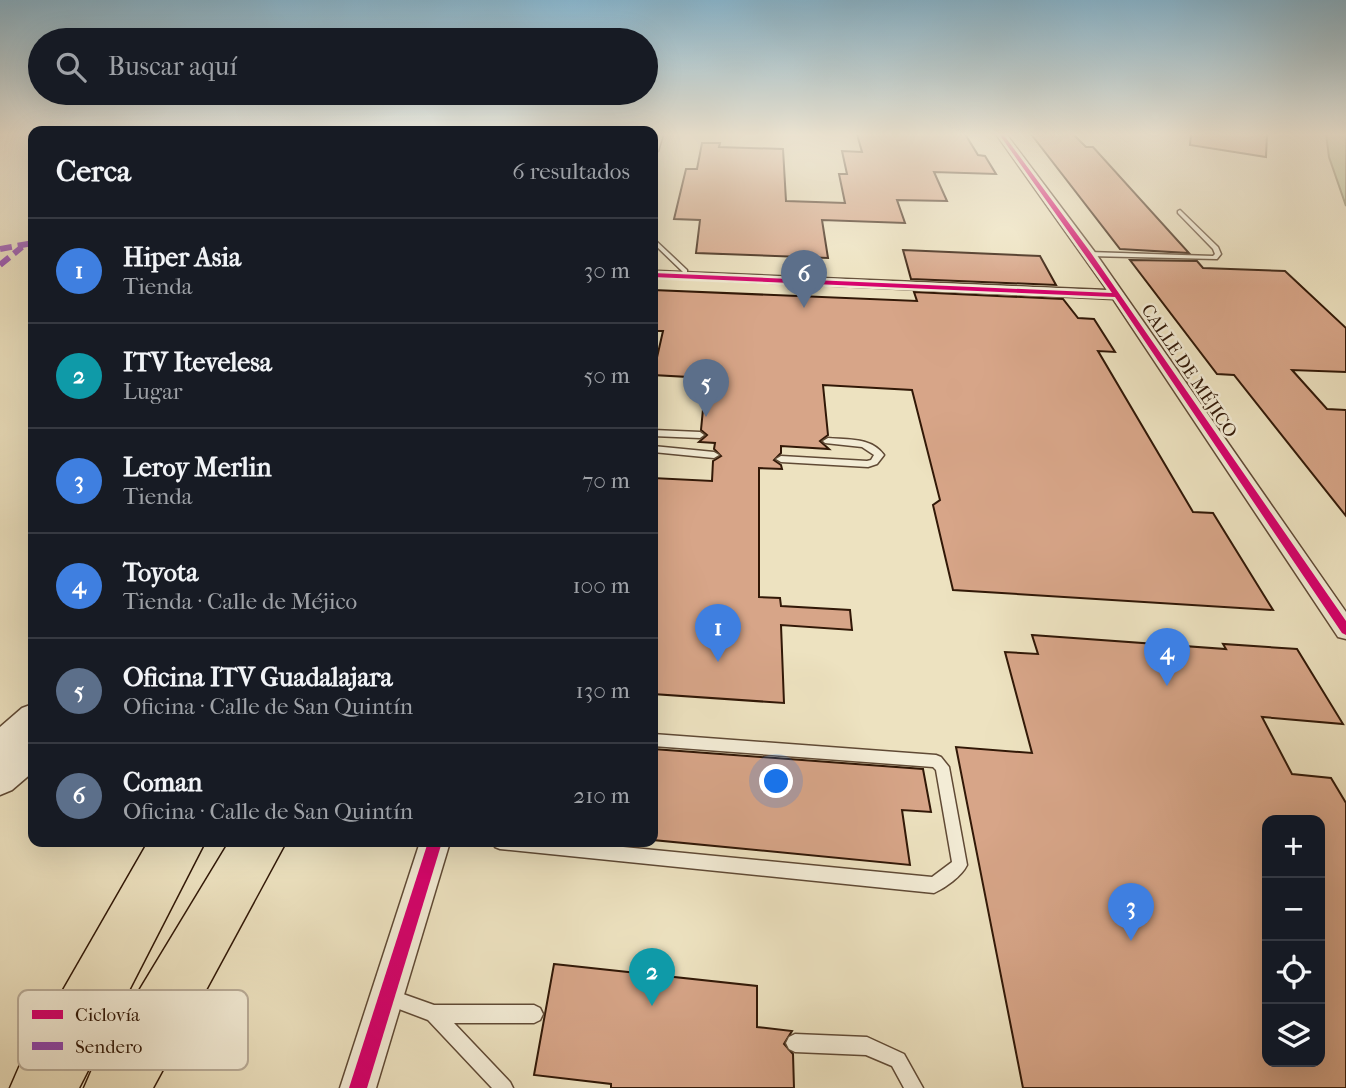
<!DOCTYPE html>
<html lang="es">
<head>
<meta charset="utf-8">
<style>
	body { margin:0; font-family:"IM FELL French Canon",serif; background:#20242c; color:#f1f3f6 }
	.controls { position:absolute; right:21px; bottom:21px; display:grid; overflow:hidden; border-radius:14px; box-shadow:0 7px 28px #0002 }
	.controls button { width:63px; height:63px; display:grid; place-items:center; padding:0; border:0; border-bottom:2px solid #363941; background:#171b24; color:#f1f3f6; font:35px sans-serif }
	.you { position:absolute; left:777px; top:782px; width:24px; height:24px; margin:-18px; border:5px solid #fff; border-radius:50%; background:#1a73e8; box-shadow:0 0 0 10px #1a73e833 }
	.badge { display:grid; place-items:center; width:46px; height:46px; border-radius:50%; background:#0b8043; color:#fff; font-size:23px; font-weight:700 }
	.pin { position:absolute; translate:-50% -58px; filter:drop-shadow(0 2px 4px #0008) }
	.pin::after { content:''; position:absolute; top:37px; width:24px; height:21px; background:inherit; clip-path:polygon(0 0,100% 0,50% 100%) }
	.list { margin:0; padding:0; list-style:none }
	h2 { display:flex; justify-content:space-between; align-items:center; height:91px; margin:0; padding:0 28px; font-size:30px }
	h2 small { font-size:23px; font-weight:400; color:#9ea1a6 }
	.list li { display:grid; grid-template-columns:46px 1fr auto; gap:21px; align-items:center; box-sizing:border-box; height:105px; padding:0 28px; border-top:2px solid #363941 }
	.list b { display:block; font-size:26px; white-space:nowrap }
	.list p { margin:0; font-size:23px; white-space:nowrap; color:#9ea1a6 }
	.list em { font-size:23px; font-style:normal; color:#9ea1a6 }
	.icon { flex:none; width:38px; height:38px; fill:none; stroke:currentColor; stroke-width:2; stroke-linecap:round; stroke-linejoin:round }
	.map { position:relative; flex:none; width:1346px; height:1088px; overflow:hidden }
	.search { position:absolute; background:#171b24; box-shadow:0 7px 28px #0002; left:28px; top:28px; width:630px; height:77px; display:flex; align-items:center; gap:18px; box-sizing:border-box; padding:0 24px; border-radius:38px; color:#9ea1a6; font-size:26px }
	.panel { position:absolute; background:#171b24; box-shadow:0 7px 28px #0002; left:28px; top:126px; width:630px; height:721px; border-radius:14px }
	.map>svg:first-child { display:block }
	.green { fill:#b5c495; stroke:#736e4e; stroke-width:2 }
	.building { fill:#d7a588; stroke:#311807; stroke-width:2; fill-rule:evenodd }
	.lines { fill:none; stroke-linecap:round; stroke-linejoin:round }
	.service-casing { stroke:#604a35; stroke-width:3 }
	.minor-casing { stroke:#604a35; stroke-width:3 }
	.tertiary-casing { stroke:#604a35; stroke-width:3 }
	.motorway-casing { stroke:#311807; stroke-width:3 }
	.service { fill:#f3ecd6; fill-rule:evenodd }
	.minor { fill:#f3ecd6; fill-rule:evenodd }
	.tertiary { fill:#f3ecd6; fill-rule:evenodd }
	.motorway { fill:#ede2c0; fill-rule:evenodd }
	.quiet { stroke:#8e44ad; stroke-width:6; stroke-dasharray:12 6; stroke-linecap:butt }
	.cycleway-casing { stroke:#f3ecd6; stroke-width:5 }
	.cycleway { fill:#d6006c; fill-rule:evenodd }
	.labels { text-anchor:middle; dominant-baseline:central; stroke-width:5; stroke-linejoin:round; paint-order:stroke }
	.far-street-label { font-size:18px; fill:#311807; stroke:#f3ecd6 }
	.key { fill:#f3ecd6; stroke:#b9ac98; stroke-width:2 }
	.key-label { font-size:19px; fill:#311807 }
</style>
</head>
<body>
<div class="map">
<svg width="1346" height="1088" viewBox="0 0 1346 1088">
	<rect width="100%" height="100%" fill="#ede2c0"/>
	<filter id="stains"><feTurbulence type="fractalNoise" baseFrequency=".00286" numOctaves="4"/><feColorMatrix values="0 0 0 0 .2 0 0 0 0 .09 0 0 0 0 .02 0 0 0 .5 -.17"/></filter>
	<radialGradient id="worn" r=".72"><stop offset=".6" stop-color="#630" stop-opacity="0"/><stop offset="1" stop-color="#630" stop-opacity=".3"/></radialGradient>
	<!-- green -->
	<path class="green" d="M 1326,134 L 1346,134 L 1346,206 L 1329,157 Z"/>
	<!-- building -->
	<g class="building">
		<path d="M 857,134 L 965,134 L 978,155 L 985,156 L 996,174 L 934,172 L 947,201 L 897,200 L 905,223 L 822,220 L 828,258 L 696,253 L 700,220 L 674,219 L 686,169 L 697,169 L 702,143 L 720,143 L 719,147 L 783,149 L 786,201 L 845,203 L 839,174 L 847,174 L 842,151 L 862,152 Z"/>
		<path d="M 1031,134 L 1073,134 L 1086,147 L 1093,147 L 1189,253 L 1120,249 Z"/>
		<path d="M 1191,134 L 1267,134 L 1266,157 L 1190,145 Z"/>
		<path d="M 903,250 L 1040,256 L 1056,285 L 911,279 Z"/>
		<path d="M 1130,260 L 1197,261 L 1203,268 L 1285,271 L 1346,328 L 1346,372 L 1292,370 L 1327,409 L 1346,410 L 1346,516 L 1234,375 L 1217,374 Z"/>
		<path d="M 653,290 L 917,301 L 914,292 L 1063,299 L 1078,318 L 1094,319 L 1115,352 L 1098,351 L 1193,512 L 1213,513 L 1273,610 L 953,590 L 933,505 L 940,500 L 912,390 L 823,385 L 828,435 L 820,441 L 829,449 L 781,446 L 781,453 L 774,460 L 781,465 L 782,469 L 759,468 L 759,597 L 780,598 L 781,606 L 850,610 L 852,630 L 781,625 L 784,703 L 653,694 L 653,478 L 712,481 L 713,461 L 721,456 L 714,449 L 715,443 L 699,442 L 707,435 L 701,430 L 706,378 L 653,375 L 663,331 L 653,331 Z"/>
		<path d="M 1032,635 L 1226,649 L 1223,644 L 1297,649 L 1343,724 L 1262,717 L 1292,774 L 1331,778 L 1346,803 L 1346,1088 L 1023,1088 L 956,747 L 1032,753 L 1005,652 L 1038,654 ZM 1267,820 L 1320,820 L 1320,1062 L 1267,1062 Z"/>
		<path d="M 653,749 L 923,769 L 931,812 L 902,810 L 910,865 L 653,840 Z"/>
		<path d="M 554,964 L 757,986 L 757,1027 L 792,1031 L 784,1044 L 793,1054 L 794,1088 L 611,1088 L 611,1084 L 534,1075 Z"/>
	</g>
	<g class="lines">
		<defs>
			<g id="service">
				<path d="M 1180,210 L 1218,247 L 1221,254 L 1217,259 L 1089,256 L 1086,254 L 1089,252 L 1213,256 L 1215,254 L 1213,249 L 1178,213 L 1178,211 Z"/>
				<path d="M 653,238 L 687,270 L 687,272 L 683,272 L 653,243 Z"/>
				<path d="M 653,430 L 700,432 L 704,435 L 700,438 L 653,436 Z"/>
				<path d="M 828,438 C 848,440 871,437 884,455 L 877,464 L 868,467 L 781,462 L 776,459 L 781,456 L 867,461 L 871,460 L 874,455 L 862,447 L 825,443 L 823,441 Z"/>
				<path d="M 653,446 L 714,452 L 719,455 L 714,458 L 653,452 Z"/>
				<path d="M 653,734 L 936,755 L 941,757 L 949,767 L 967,865 C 962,876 945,888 934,893 L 500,849 L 495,847 L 493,842 L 572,842 L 932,877 L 952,862 L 936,770 L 933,767 L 653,746 Z"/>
				<path d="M 389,989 L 434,1005 L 534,1005 L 540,1008 L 543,1014 L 540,1020 L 534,1023 L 454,1023 L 510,1082 L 513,1088 L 492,1088 L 428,1020 L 383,1003 L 381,997 L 383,991 Z"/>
				<path d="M 795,1034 L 867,1037 L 904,1054 L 923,1088 L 904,1088 L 892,1066 L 866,1055 L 795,1052 L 789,1049 L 786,1043 L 789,1037 Z"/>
			</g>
			<g id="minor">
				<path d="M 653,134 L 663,134 L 658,151 L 653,154 Z"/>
				<path d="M 996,134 L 1006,134 L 1094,251 L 1346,612 L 1346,639 L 1338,637 L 1113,299 L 653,277 L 653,272 L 658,271 L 1107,290 Z"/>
				<path d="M 420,842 L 450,842 L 376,1088 L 340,1088 Z"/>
			</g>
			<path id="tertiary" d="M 33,704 L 33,772 L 12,790 L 0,795 L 0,727 L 22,708 Z"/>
			<g id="motorway">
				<path d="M 148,842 L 205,842 L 79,1088 L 10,1088 L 20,1065 Z"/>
				<path d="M 229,842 L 286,842 L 153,1088 L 84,1088 L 94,1065 Z"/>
			</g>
		</defs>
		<!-- service casing -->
		<use href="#service" class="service-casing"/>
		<!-- minor casing -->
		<use href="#minor" class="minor-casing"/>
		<!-- tertiary casing -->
		<use href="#tertiary" class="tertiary-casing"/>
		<!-- motorway casing -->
		<use href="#motorway" class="motorway-casing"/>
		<!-- service -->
		<use href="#service" class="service"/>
		<!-- minor -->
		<use href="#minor" class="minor"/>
		<!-- tertiary -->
		<use href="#tertiary" class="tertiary"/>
		<!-- motorway -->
		<use href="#motorway" class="motorway"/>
		<!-- quiet -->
		<g class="quiet">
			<path d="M 0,249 L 33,243"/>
			<path d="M 0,265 L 22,247"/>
		</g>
		<defs>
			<g id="cycleway">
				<path d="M 999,134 L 1003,134 L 1091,253 L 1346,621 L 1346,635 L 1342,633 L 1115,297 L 653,277 L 653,273 L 1112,293 Z"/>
				<path d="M 428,842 L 442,842 L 367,1088 L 349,1088 Z"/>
			</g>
		</defs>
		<!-- cycleway casing -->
		<use href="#cycleway" class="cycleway-casing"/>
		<!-- cycleway -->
		<use href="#cycleway" class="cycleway"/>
	</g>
	<!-- sky -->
	<linearGradient id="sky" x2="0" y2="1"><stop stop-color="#88b8d2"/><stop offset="0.47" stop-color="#f7f2e3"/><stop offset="1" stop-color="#f7f2e3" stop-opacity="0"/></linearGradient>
	<rect width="1346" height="286" fill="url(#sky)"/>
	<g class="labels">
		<!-- far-street labels -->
		<g class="far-street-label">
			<text transform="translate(1189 371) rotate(56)">CALLE DE MÉJICO</text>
		</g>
	</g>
	<!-- legend -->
	<rect x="18" y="990" width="230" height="80" rx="10" class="key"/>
	<rect x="32" y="1010" width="31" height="9" fill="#d6006c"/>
	<rect x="32" y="1042" width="31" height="8" fill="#8e44ad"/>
	<g class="key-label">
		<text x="75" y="1021">Ciclovía</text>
		<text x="75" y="1053">Sendero</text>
	</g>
	<rect width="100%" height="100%" filter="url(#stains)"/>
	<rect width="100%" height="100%" fill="url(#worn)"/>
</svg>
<div class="controls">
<button>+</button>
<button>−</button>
<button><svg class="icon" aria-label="locate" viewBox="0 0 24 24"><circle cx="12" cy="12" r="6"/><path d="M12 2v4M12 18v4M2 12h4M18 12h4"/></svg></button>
<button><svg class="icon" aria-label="layers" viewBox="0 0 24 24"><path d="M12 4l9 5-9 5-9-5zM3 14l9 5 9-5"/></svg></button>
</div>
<div class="you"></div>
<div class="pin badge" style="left:718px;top:662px;background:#3f7fe0">1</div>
<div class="pin badge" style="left:652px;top:1006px;background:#0f9aa8">2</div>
<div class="pin badge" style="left:1131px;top:941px;background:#3f7fe0">3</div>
<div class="pin badge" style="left:1167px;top:686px;background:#3f7fe0">4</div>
<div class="pin badge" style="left:706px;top:417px;background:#5c6f8a">5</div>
<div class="pin badge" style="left:804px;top:308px;background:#5c6f8a">6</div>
<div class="search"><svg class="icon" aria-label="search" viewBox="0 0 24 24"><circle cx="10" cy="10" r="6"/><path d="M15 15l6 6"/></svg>Buscar aquí</div>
<section class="panel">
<h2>Cerca<small>6 resultados</small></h2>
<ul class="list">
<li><span class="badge" style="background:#3f7fe0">1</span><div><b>Hiper Asia</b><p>Tienda</p></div><em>30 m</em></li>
<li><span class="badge" style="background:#0f9aa8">2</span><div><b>ITV Itevelesa</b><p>Lugar</p></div><em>50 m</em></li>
<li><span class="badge" style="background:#3f7fe0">3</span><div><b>Leroy Merlin</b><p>Tienda</p></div><em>70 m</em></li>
<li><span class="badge" style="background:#3f7fe0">4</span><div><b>Toyota</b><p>Tienda · Calle de Méjico</p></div><em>100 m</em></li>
<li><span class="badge" style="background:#5c6f8a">5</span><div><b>Oficina ITV Guadalajara</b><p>Oficina · Calle de San Quintín</p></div><em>130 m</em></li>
<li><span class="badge" style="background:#5c6f8a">6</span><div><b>Coman</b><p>Oficina · Calle de San Quintín</p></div><em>210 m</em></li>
</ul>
</section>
</div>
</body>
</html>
